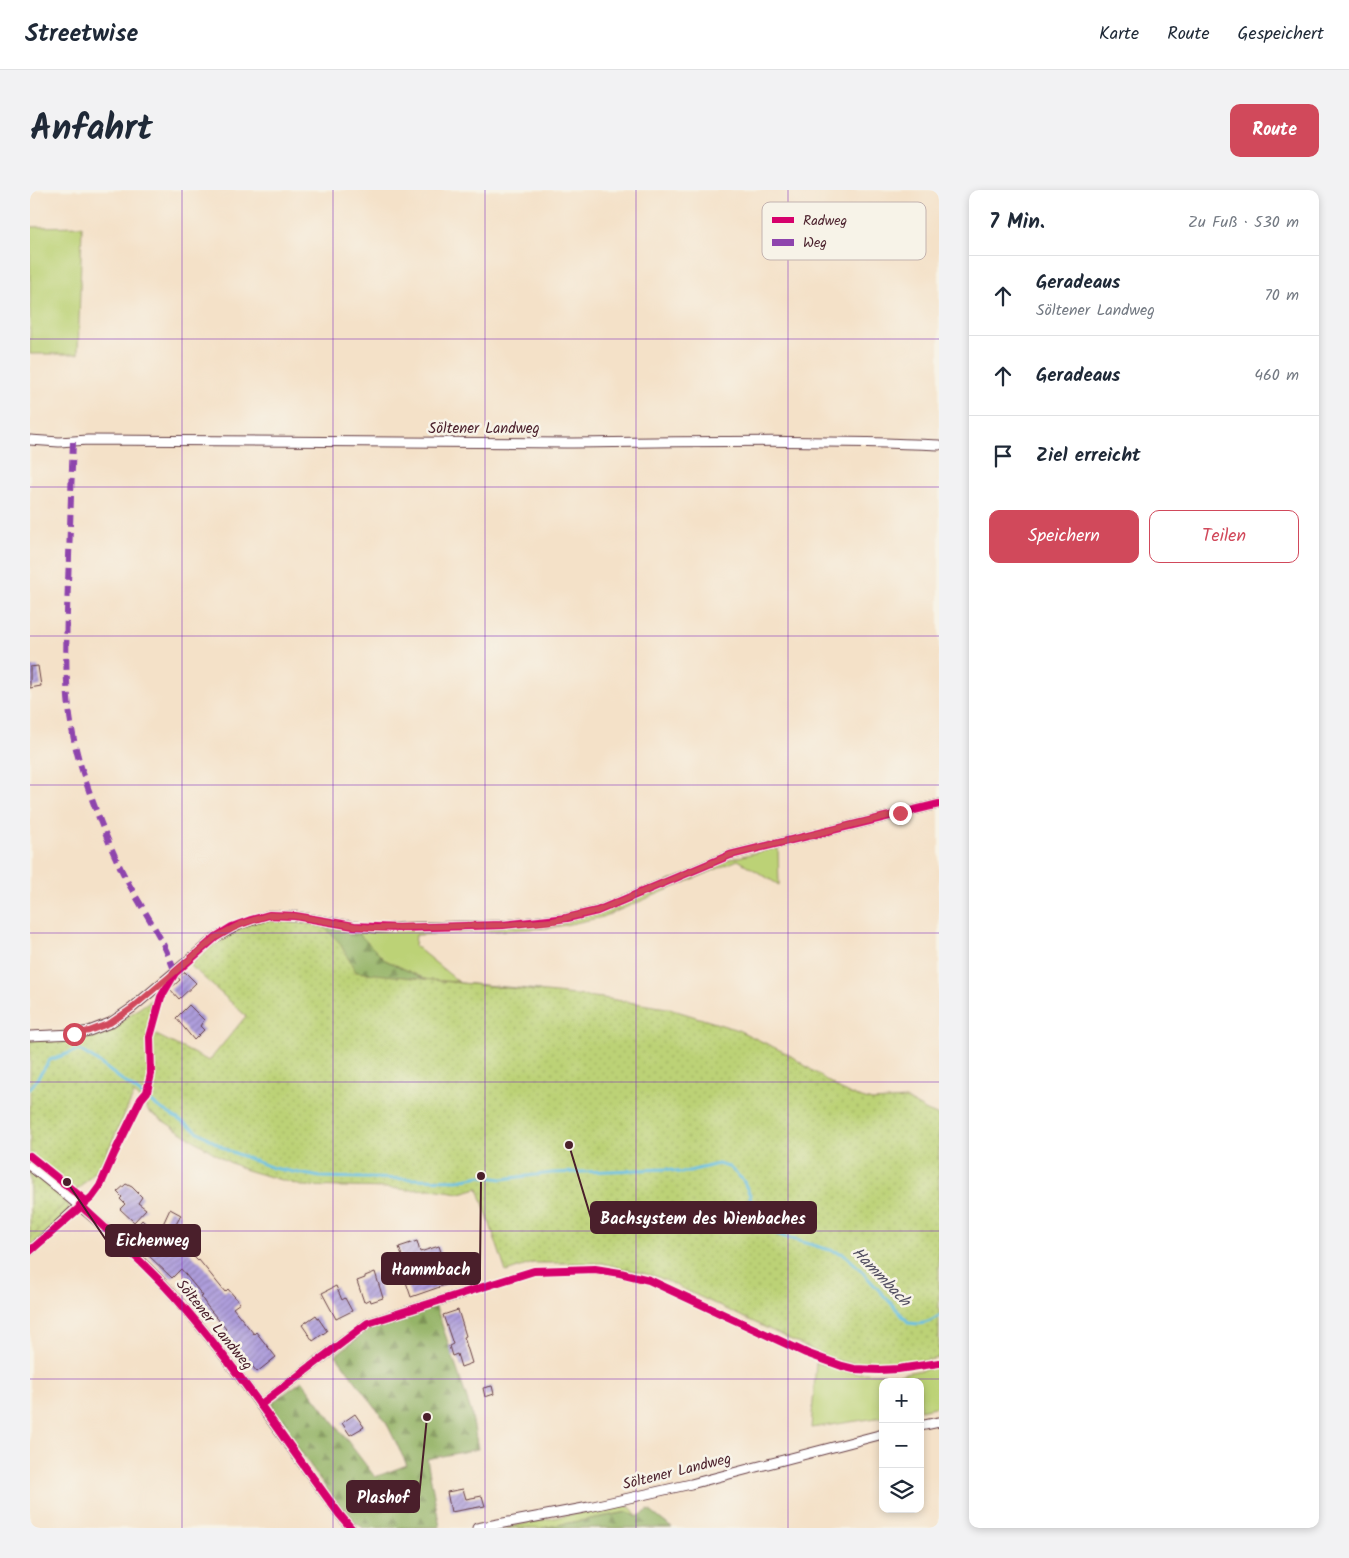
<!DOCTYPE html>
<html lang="de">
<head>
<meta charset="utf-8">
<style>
	body { margin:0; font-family:Kalam,sans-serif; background:#f2f2f3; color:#1f2937 }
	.controls { position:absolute; right:15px; bottom:15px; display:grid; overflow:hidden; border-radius:10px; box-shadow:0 2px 8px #0003 }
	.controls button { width:45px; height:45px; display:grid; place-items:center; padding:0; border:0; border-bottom:1px solid #e0e1e3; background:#fff; color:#1f2937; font:25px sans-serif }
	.stop { position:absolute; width:15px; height:15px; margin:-11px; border:4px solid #d1495b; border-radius:50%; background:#fff }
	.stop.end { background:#d1495b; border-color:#fff; box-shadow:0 1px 5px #0008 }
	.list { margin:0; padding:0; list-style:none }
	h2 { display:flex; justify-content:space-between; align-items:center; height:65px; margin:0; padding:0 20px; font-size:21px }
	h2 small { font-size:16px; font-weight:400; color:#747a83 }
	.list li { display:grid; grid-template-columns:32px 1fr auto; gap:15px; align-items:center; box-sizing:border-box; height:80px; padding:0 20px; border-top:1px solid #e0e1e3 }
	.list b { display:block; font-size:19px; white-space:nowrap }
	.list p { margin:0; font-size:16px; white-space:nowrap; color:#747a83 }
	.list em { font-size:16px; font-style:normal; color:#747a83 }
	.actions { display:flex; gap:10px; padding:15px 20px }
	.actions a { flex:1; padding:11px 0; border:1px solid #d1495b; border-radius:10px; text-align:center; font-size:18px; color:#d1495b }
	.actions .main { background:#d1495b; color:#fff }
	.icon { flex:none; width:28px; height:28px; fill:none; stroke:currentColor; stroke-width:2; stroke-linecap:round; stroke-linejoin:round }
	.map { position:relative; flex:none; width:909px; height:1338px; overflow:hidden; border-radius:10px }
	header { display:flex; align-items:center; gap:30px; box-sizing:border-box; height:70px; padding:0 25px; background:#fff; border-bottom:1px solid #e0e1e3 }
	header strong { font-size:24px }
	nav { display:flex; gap:28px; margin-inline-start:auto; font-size:18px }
	.intro { display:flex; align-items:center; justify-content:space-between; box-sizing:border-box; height:120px; padding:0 30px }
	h1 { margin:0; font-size:35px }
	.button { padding:12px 22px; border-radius:10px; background:#d1495b; color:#fff; font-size:18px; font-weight:700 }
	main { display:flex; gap:30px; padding:0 30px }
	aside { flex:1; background:#fff; border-radius:10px; box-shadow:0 2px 8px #0003 }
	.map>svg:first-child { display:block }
	.grass { fill:#bcd276; stroke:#837850 }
	.forest { fill:url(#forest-firs); stroke:#706a49 }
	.park { fill:url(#park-dots); stroke:#837850 }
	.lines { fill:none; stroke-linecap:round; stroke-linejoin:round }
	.stream { stroke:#67c0e4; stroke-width:3 }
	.building { fill:url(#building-hatch) }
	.minor-casing { stroke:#643c43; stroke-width:11 }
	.minor { stroke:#fff; stroke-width:9 }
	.quiet { stroke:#8e44ad; stroke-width:6; stroke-dasharray:12 6; stroke-linecap:butt }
	.cycleway-casing { stroke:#f7f3e8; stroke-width:11 }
	.cycleway { stroke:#d6006c; stroke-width:8 }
	.route { stroke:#d1495b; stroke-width:6 }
	.grid { fill:none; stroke:#7b2cbf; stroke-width:1; stroke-opacity:0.55 }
	.labels { text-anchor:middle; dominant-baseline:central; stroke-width:5; stroke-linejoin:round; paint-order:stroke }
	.street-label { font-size:15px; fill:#4a1f2b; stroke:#f7f3e8 }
	.water-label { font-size:16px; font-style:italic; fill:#534f62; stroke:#f7f3e8 }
	.key { fill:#f7f3e8; stroke:#c3b3af; stroke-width:1 }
	.key-label { font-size:14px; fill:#4a1f2b }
	.leader { fill:none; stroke:#4a1f2b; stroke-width:2 }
	.callout-dot { fill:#4a1f2b; stroke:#f7f3e8; stroke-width:2 }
	.callout { fill:#4a1f2b; stroke:#4a1f2b; stroke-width:2 }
	.callout-label { font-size:16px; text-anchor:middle; font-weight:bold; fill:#fff }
</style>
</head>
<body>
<header>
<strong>Streetwise</strong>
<nav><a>Karte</a><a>Route</a><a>Gespeichert</a></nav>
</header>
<div class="intro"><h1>Anfahrt</h1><a class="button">Route</a></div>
<main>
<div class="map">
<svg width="909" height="1338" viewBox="0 0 909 1338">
	<defs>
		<pattern id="forest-firs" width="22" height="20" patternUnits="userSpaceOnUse" patternTransform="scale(1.25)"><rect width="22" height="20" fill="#95b467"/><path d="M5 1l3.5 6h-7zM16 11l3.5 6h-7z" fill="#7c9255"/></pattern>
		<pattern id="park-dots" width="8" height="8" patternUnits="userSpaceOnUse" patternTransform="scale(1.25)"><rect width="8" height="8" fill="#bcd276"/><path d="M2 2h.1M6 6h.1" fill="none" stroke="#a3b466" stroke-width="1.8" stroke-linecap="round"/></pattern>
		<pattern id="building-hatch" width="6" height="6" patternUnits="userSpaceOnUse" patternTransform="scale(1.25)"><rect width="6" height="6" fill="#ae9edc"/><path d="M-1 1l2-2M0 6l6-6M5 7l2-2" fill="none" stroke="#9080b3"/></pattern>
	</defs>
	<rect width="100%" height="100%" fill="#f7f3e8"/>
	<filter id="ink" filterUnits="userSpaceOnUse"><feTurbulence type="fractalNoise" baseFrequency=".02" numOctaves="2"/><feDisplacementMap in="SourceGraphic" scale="10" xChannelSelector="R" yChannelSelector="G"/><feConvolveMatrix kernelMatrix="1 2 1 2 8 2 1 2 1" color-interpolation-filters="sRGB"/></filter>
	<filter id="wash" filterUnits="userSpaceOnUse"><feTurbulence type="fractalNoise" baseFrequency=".0096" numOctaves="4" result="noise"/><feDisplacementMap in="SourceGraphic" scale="20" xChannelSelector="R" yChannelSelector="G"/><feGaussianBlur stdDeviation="1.12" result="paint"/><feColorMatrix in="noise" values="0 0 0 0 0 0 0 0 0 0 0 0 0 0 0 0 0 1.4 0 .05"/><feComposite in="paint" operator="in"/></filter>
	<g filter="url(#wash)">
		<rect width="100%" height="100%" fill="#f4e1c8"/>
		<!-- grass -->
		<g class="grass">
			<path d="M 52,36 L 48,164 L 0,164 L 0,37 Z"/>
			<path d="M 748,657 L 749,695 L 708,670 L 573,727 L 520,738 L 386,745 L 385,756 L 429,792 L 397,790 L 355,770 L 325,740 L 529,733 L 689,672 Z"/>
			<path d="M 0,983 L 38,1013 L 39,1021 L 0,1057 Z"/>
			<path d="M 786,1173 L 826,1183 L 869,1184 L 909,1177 L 909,1216 L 890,1220 L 890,1192 L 853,1192 L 853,1227 L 781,1238 Z"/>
			<path d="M 590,1315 C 600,1316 603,1318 607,1327 L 598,1322 L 512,1338 L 472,1338 Z"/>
		</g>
		<!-- forest -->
		<g class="forest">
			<path d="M 259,731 L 325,740 L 355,770 L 397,790 L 509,800 L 513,814 L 316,783 L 283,740 Z"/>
			<path d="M 406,1117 L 441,1221 L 448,1259 L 397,1269 L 410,1337 L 334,1338 L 322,1331 L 308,1315 L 243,1222 L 243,1212 L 272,1191 L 345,1287 L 377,1275 L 356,1232 L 306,1165 L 340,1138 Z"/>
			<path d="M 619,1320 L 642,1338 L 512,1338 L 598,1322 L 607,1327 Z"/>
		</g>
		<!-- park -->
		<path class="park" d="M 227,729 L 292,735 L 309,752 L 326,782 L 573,808 L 637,818 L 708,840 L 758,864 L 811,900 L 825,906 L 842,911 L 876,909 L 897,921 L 909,926 L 909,1168 L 876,1174 L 837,1176 L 804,1170 L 628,1087 L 572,1073 L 503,1073 L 476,1082 L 448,998 L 430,1003 L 401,999 L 378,1000 L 359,998 L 272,996 L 216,980 L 195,970 L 119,922 L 111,910 L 104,904 L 73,971 L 64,983 L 0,1049 L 0,848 L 85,835 L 127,806 L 118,841 L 179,871 L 216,826 L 160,775 L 192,748 Z"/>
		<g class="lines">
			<!-- stream -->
			<path class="stream" d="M 0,899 L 20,870 L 45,861 L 51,861 L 64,869 L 127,916 L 197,960 L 243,978 L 290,987 L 428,990 L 451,986 L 472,989 L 522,983 L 637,979 L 651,983 L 688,974 L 699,977 L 713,990 L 720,1005 L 724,1035 L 755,1047 L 814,1064 L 826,1075 L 879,1133 C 891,1135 899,1133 909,1126"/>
		</g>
		<g id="blocks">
			<!-- building -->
			<g class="building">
				<path d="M 8,476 L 11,496 L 0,498 L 0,477 Z"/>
				<path d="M 155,782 L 166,793 L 149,809 L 140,799 L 150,790 L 148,787 Z"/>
				<path d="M 159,815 L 174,830 L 170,836 L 174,840 L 164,850 L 146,828 Z"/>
				<path d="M 96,994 L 102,997 L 112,1007 L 108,1013 L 116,1019 L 104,1032 L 90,1019 L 95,1014 L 90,1009 L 92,1007 L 87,1002 Z"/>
				<path d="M 140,1019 L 151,1025 L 141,1044 L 168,1071 L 169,1070 L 195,1102 L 198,1099 L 210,1113 L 203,1118 L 224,1144 L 226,1142 L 246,1167 L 227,1182 L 194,1141 L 196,1139 L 177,1116 L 171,1107 L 173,1106 L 151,1079 L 142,1088 L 117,1064 L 123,1058 L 104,1039 L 112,1030 L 128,1045 Z"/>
				<path d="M 387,1051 L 390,1062 L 409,1056 L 421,1093 L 381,1107 L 376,1092 L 380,1091 L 369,1057 Z"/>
				<path d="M 345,1082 L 353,1108 L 341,1112 L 340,1109 L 334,1112 L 327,1091 L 335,1088 L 335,1086 Z"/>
				<path d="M 306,1096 L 312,1110 L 315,1108 L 322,1121 L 306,1129 L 292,1103 Z"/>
				<path d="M 428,1120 L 436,1146 L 434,1147 L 442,1173 L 431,1177 L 427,1164 L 422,1166 L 419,1156 L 423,1154 L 413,1125 Z"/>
				<path d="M 286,1125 L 297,1141 L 283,1151 L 272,1135 Z"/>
				<path d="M 462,1196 L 464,1204 L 455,1207 L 453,1198 Z"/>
				<path d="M 325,1224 L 334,1237 L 320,1245 L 312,1233 Z"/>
				<path d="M 433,1299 L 436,1309 L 452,1306 L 455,1316 L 421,1322 L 417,1302 Z"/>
			</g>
		</g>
	</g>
	<g filter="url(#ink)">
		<use href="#blocks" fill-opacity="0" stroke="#643c43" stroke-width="1"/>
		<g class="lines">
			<defs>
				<g id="minor">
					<path d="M 0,250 L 29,252 L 58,250 C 217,252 377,253 537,253 C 661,252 785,249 909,255"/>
					<path d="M 0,846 L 44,844 L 59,841 L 80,833 L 102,818 L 186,747 L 211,734 L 239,725 L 265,726 L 324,736 L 346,738 L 473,735 L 537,728 L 567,721 L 700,665 L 909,614"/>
					<path d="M 0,976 C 56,1020 112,1067 158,1122 C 213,1186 259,1258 310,1325 L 321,1338"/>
					<path d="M 0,1061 L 50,1015"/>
					<path d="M 230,1215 L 338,1133 L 434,1103"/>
					<path d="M 890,1236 L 909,1232"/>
					<path d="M 447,1338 L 559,1317 L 661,1294 L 853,1244"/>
				</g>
			</defs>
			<!-- minor casing -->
			<use href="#minor" class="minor-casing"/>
			<!-- minor -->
			<use href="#minor" class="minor"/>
			<!-- quiet -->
			<path class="quiet" d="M 43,252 C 41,298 40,345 38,392 C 36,455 32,519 52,580 C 63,614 76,648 91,679 C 109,716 132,743 145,783 L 143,786"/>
			<defs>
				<g id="cycleway">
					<path d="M 0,966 L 56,1011"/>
					<path d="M 50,1015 C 87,1049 125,1083 158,1122 C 213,1186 259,1257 310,1325 L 321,1338"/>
					<path d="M 0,1061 L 62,1007 L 70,996 L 84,964 L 111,909 L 117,902 L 121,884 L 120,847 L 131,807 L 145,783 L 186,747 L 202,737 L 221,730 L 239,725 L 265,726 L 324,736 L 368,738 L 473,735 L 537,728 L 567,721 L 700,665 L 909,614"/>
					<path d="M 230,1215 L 338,1133 L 504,1081 L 565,1079 L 590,1083 L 619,1090 L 776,1163 L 812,1176 L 824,1179 L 849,1180 L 868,1179 L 909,1173"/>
				</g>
			</defs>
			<!-- cycleway casing -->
			<use href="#cycleway" class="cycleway-casing"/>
			<!-- cycleway -->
			<use href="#cycleway" class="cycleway"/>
		</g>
	</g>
	<g class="lines" filter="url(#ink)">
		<!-- route -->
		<path class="route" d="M 44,844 L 59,841 L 80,833 L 102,818 L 186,747 L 211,734 L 239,725 L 265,726 L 324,736 L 346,738 L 474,735 L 522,731 L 567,721 L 700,665 L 870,623"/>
	</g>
	<!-- grid -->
	<path class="grid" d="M 152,0 L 152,1338M 303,0 L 303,1338M 455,0 L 455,1338M 606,0 L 606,1338M 758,0 L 758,1338M 0,149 L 909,149M 0,297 L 909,297M 0,446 L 909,446M 0,595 L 909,595M 0,743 L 909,743M 0,892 L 909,892M 0,1041 L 909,1041M 0,1189 L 909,1189"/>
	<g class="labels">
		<!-- street labels -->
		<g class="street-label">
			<text x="454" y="239">Söltener Landweg</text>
			<text transform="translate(184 1135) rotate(51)">Söltener Landweg</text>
			<text transform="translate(647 1282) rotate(-14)">Söltener Landweg</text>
		</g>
		<!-- water labels -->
		<g class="water-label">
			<text transform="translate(851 1087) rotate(46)">Hammbach</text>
		</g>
	</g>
	<!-- legend -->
	<rect x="732" y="12" width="164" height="58" rx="8" class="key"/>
	<rect x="742" y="27" width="22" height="6" fill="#d6006c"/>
	<rect x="742" y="49" width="22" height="7" fill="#8e44ad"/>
	<g class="key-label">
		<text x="773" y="35">Radweg</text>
		<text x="773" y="57">Weg</text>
	</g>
	<!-- callouts -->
	<path class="leader" d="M539 955L561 1028M37 992L76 1050M451 986L450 1079M397 1227L389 1307"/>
	<g class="callout-dot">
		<circle cx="539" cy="955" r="5"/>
		<circle cx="37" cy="992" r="5"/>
		<circle cx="451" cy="986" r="5"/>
		<circle cx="397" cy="1227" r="5"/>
	</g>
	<g class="callout">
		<rect x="561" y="1012" width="225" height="31" rx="5"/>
		<rect x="76" y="1035" width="94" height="31" rx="5"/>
		<rect x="352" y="1063" width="98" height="31" rx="5"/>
		<rect x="317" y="1291" width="72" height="31" rx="5"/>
	</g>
	<g class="callout-label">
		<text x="673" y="1034">Bachsystem des Wienbaches</text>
		<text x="123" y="1056">Eichenweg</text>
		<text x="401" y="1085">Hammbach</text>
		<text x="353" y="1313">Plashof</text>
	</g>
</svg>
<div class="controls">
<button>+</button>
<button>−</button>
<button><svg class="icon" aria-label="layers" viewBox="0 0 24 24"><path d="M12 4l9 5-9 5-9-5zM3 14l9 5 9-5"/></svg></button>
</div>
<div class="stop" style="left:44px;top:844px"></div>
<div class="stop end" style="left:870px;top:623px"></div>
</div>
<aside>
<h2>7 Min.<small>Zu Fuß · 530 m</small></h2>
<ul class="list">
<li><svg class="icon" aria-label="ahead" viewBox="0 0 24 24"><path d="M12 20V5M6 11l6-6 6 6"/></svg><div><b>Geradeaus</b><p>Söltener Landweg</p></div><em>70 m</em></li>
<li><svg class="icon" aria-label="ahead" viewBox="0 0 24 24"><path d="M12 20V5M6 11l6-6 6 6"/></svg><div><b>Geradeaus</b></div><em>460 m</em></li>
<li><svg class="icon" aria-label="arrive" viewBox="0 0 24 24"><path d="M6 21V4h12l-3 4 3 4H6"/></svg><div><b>Ziel erreicht</b></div></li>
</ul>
<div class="actions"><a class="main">Speichern</a><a>Teilen</a></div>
</aside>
</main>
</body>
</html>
